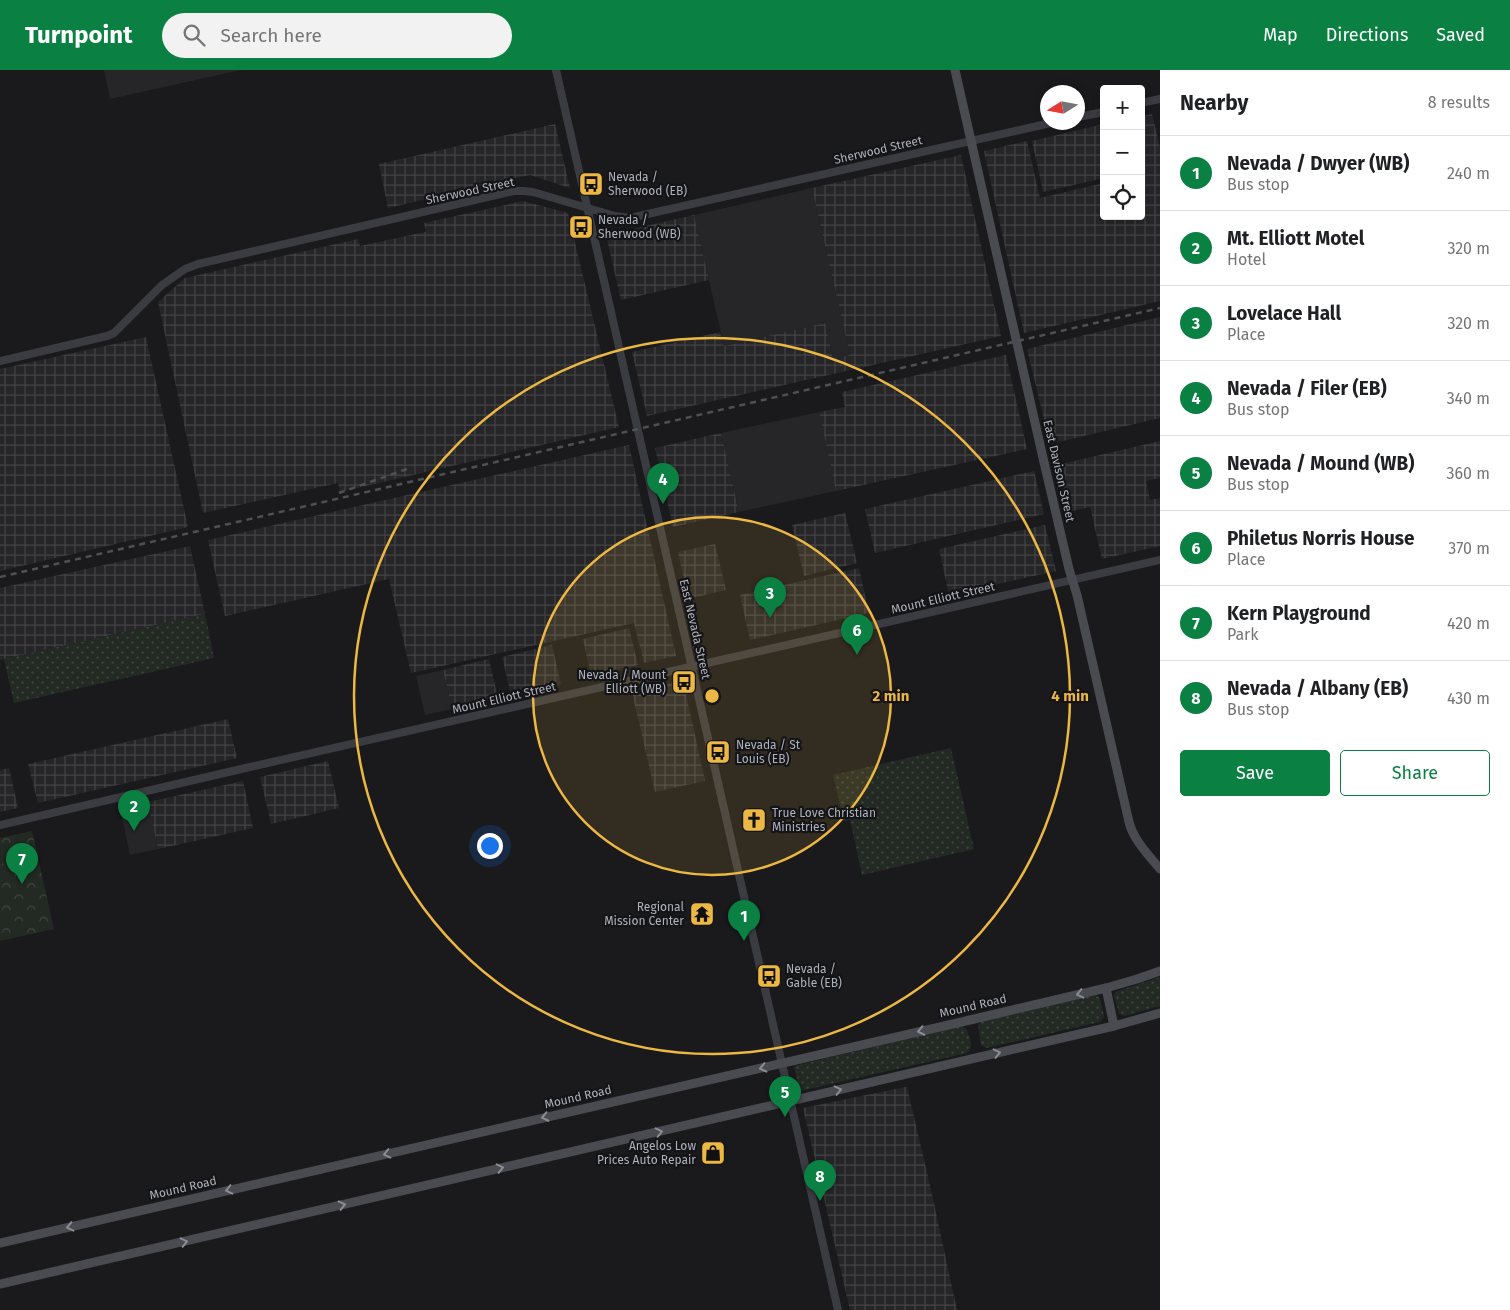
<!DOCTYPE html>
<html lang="en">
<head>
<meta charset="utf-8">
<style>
	body { margin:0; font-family:"Fira Sans",sans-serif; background:#f2f2f2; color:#202124 }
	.controls { position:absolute; right:15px; top:15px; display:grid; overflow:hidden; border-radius:5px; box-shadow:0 2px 8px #0003 }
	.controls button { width:45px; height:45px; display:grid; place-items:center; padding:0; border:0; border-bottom:1px solid #e0e0e0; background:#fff; color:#202124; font:25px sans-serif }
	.compass { position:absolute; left:1040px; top:15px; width:45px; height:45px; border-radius:50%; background:#fff; box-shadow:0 2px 8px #0003; rotate:259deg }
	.you { position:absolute; left:489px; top:775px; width:18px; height:18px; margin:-12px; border:4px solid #fff; border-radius:50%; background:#1a73e8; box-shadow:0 0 0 8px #1a73e833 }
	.badge { display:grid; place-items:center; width:32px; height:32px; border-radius:50%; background:#0b8043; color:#fff; font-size:16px; font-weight:700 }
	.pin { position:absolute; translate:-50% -41px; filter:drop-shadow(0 1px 2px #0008) }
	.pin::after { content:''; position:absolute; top:26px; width:18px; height:15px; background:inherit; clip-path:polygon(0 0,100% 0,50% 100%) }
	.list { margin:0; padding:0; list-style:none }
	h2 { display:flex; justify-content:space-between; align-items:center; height:65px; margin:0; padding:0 20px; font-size:21px }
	h2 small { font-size:16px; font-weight:400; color:#757577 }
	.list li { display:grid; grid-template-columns:32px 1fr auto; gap:15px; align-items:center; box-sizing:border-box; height:75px; padding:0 20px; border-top:1px solid #e0e0e0 }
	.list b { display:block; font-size:19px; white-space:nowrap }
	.list p { margin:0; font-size:16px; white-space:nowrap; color:#757577 }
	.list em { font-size:16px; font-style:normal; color:#757577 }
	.actions { display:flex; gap:10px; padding:15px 20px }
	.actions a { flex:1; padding:11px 0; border:1px solid #0b8043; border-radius:5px; text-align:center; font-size:18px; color:#0b8043 }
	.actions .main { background:#0b8043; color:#fff }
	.icon { flex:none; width:28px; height:28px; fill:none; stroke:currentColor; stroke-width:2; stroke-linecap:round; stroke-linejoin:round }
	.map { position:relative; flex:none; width:1160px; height:1240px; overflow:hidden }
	header { display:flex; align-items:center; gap:30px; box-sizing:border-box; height:70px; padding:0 25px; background:#0b8043; color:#fff }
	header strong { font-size:24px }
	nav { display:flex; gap:28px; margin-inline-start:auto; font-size:18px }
	.search { width:350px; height:45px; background:#f2f2f2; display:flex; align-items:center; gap:12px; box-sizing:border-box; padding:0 18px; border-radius:28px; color:#757577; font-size:19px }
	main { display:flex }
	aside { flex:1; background:#fff }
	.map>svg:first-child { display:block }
	.built { fill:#262629 }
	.industrial { fill:url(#industrial-grid) }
	.grass { fill:url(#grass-dots) }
	.park { fill:url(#park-crowns) }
	.garden { fill:#222a23 }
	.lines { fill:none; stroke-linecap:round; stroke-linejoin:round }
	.tertiary { stroke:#3b3c41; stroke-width:8 }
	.secondary { stroke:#494b51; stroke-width:9 }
	.rail { stroke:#4e5056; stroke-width:2.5; stroke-dasharray:6 5; stroke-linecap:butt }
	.oneway { stroke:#8a8d96 }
	.ring { fill:none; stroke:#ecb742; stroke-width:2.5 }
	.labels { text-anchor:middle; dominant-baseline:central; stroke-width:4.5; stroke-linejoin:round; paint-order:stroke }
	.street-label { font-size:12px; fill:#adb1bb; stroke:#151517 }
	.poi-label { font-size:12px; fill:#adb1bb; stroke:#151517; text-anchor:start }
	.centre { fill:#ecb742; stroke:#151517; stroke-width:2.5 }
	.ring-label { font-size:15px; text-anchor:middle; font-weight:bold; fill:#ecb742; stroke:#151517; stroke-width:4.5; stroke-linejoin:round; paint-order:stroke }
</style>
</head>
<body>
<header>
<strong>Turnpoint</strong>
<div class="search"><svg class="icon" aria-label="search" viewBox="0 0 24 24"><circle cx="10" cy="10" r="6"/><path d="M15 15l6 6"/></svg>Search here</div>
<nav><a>Map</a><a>Directions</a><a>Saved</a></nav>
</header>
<main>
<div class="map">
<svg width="1160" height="1240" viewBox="0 0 1160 1240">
	<defs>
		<pattern id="industrial-grid" width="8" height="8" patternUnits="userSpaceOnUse" patternTransform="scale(1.25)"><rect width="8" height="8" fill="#262629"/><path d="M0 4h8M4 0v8" fill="none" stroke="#434346"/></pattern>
		<pattern id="grass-dots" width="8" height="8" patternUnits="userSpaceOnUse" patternTransform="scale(1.25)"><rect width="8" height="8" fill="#222a23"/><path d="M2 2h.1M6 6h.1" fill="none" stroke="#3f4641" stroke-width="1.8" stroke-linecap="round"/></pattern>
		<pattern id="park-crowns" width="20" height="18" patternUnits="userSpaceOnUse" patternTransform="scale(1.25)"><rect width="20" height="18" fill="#222a23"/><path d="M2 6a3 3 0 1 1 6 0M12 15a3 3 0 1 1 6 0" fill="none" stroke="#3f4641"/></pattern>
	</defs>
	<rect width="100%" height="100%" fill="#1a1a1c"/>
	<!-- built -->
	<g class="built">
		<path d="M 104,0 L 241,0 L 110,29 Z"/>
		<path d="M 812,118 L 850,285 L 833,289 L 825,253 L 724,276 L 694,145 Z"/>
		<path d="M 819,342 L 836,421 L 739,442 L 721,363 Z"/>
		<path d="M 443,600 L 452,639 L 425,645 L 416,606 Z"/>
		<path d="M 148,732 L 158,779 L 130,785 L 120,738 Z"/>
	</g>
	<!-- industrial -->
	<g class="industrial">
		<path d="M 1152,44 L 1160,77 L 1160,231 L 1024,263 L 984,81 L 1027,71 L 1040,128 L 1104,113 L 1104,146 L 1141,146 L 1141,46 Z"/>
		<path d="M 555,54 L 570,118 L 530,105 L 388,138 L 379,94 Z"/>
		<path d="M 1104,54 L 1104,108 L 1043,122 L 1032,71 Z"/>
		<path d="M 961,85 L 1001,266 L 647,346 L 632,282 L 720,262 L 724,276 L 825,253 L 833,289 L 850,285 L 812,118 Z"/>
		<path d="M 523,131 L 568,143 L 619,357 L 340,422 L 338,413 L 203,443 L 158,232 L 185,208 L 358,169 L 360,176 L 425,162 L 426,161 L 424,153 Z"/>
		<path d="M 694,145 L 709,210 L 621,230 L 606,165 Z"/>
		<path d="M 1160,247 L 1160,348 L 1050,374 L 1027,279 Z"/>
		<path d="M 146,267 L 188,457 L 0,501 L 0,299 Z"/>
		<path d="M 1006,285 L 1027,379 L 836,421 L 819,342 L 845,337 L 842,322 Z"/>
		<path d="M 721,363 L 739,442 L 673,457 L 655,378 Z"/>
		<path d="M 1160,371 L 1160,408 L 1146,411 L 1150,430 L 1160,428 L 1160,476 L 1102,489 L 1090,437 L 1068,442 L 1057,395 Z"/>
		<path d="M 629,375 L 676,586 L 644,593 L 634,553 L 411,603 L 389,509 L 225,546 L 208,470 Z"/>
		<path d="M 1034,401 L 1044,444 L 875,483 L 865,439 Z"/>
		<path d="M 845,443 L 857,493 L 804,506 L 792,455 Z"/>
		<path d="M 1045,455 L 1056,501 L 949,525 L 939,479 Z"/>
		<path d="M 715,474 L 726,520 L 688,529 L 678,482 Z"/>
		<path d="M 190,476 L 205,544 L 0,590 L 0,518 Z"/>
		<path d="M 859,498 L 869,543 L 750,570 L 740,525 Z"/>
		<path d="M 629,558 L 638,595 L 591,606 L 583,569 Z"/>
		<path d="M 552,575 L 561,614 L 511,625 L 502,587 Z"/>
		<path d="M 489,589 L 498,628 L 452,639 L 443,600 Z"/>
		<path d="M 683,610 L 705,711 L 655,722 L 632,622 Z"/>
		<path d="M 228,649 L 237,688 L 38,733 L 28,694 Z"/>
		<path d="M 328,691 L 339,738 L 271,754 L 260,707 Z"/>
		<path d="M 9,698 L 18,738 L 0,742 L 0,700 Z"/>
		<path d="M 243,711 L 253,758 L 158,779 L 148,732 Z"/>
		<path d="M 905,1017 L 907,1017 L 930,1115 L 957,1240 L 850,1240 L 803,1038 Z"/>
	</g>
	<!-- grass -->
	<g class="grass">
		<path d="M 205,544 L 214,588 L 14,633 L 4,589 Z"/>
		<path d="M 951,678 L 974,779 L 862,805 L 850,750 L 844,751 L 833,705 Z"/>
		<path d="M 1160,907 L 1160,936 L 1124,946 L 1119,944 L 1114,925 L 1115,922 Z"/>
		<path d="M 1096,925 L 1100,928 L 1104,947 L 1100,952 L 986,978 L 981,975 L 978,955 L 982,951 Z"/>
		<path d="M 962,956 L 967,960 C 969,967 975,978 967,983 L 800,1021 L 794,996 Z"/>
	</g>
	<!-- park -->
	<path class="park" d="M 32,761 L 54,859 L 0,871 L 0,768 Z"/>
	<!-- garden -->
	<path class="garden" d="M 22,776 L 25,789 L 0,794 L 0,781 Z"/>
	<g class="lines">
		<!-- tertiary -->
		<g class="tertiary">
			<path d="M 556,0 L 838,1240"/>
			<path d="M 1141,33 L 1160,29"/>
			<path d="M 1078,47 L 1104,42"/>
			<path d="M 0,291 L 107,266 L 114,263 L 162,215 L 185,199 L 198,194 L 514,121 L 523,121 L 533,122 L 615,146 L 630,148 L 1055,52"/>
			<path d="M 0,755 L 250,697 L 1160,490"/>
		</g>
		<!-- secondary -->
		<g class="secondary">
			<path d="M 955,0 L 1043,388 L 1069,499 L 1077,525 L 1129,752 C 1134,771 1148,784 1160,799"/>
			<path d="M 1106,918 L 1114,956"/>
			<path d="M 0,1173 L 970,950 L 1106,918 L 1137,909 L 1160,901"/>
			<path d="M 0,1214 L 1114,956 L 1160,943"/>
		</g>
		<!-- rail -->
		<g class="rail">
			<path d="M 339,423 L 407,399"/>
			<path d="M 0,507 L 1160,238"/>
		</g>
	</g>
	<!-- one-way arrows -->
	<defs><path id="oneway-chevron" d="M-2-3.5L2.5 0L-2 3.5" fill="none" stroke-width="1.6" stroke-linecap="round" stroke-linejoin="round" transform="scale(1.25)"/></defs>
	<g class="oneway">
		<use href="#oneway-chevron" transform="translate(1080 924) rotate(167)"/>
		<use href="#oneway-chevron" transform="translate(921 961) rotate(168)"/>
		<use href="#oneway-chevron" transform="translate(997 983) rotate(-13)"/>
		<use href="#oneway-chevron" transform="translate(763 998) rotate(167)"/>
		<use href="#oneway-chevron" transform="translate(838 1020) rotate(-13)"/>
		<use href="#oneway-chevron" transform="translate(545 1047) rotate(168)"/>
		<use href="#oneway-chevron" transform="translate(659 1062) rotate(-13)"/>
		<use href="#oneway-chevron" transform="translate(387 1084) rotate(167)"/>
		<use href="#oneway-chevron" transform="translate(500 1098) rotate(-13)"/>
		<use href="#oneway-chevron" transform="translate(229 1120) rotate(167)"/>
		<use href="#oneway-chevron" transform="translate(342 1135) rotate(-13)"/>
		<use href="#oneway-chevron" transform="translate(70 1157) rotate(167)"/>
		<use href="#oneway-chevron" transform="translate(184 1172) rotate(-13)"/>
	</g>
	<!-- distance rings -->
	<circle cx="712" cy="626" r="179" fill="#ecb742" fill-opacity=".12"/>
	<g class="ring">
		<circle cx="712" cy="626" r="179"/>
		<circle cx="712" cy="626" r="358"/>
	</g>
	<!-- icons -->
	<defs>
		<symbol id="bus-square" viewBox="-11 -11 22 22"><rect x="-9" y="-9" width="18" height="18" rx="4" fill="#ecb742" stroke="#151517"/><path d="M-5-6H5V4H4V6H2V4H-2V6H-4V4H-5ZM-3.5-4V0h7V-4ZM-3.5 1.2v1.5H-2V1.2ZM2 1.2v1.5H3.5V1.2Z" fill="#111"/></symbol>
		<symbol id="church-square" viewBox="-11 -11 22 22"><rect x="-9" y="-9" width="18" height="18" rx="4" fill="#ecb742" stroke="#151517"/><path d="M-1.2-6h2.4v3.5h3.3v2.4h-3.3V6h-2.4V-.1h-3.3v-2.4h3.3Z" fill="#111"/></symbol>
		<symbol id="temple-square" viewBox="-11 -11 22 22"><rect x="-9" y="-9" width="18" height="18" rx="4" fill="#ecb742" stroke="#151517"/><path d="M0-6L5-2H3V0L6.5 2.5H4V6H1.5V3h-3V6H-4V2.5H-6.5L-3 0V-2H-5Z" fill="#111"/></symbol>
		<symbol id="shop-square" viewBox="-11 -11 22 22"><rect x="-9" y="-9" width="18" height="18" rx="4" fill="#ecb742" stroke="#151517"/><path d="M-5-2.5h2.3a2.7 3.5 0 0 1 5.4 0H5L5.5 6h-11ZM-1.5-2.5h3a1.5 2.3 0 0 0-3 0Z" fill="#111"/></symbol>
	</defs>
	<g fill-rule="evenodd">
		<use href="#bus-square" x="577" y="100" width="28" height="28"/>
		<use href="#bus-square" x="567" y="143" width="28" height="28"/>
		<use href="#bus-square" x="670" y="598" width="28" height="28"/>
		<use href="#bus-square" x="704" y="668" width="28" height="28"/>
		<use href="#church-square" x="740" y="736" width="28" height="28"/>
		<use href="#temple-square" x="688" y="830" width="28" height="28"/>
		<use href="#bus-square" x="755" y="892" width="28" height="28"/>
		<use href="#shop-square" x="699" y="1069" width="28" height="28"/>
	</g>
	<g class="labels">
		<!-- street labels -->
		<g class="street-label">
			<text transform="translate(878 80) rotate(-13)">Sherwood Street</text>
			<text transform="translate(470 121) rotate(-12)">Sherwood Street</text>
			<text transform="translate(1059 401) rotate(77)">East Davison Street</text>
			<text transform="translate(943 528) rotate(-13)">Mount Elliott Street</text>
			<text transform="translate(695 559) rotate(77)">East Nevada Street</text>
			<text transform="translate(504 628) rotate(-13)">Mount Elliott Street</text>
			<text transform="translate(973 936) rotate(-13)">Mound Road</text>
			<text transform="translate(578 1027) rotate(-13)">Mound Road</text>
			<text transform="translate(183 1118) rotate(-13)">Mound Road</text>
		</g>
		<!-- poi labels -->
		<g class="poi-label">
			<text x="608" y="107">Nevada /<tspan x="608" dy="14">Sherwood (EB)</tspan></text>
			<text x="598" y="150">Nevada /<tspan x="598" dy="14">Sherwood (WB)</tspan></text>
			<text x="666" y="605" text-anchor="end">Nevada / Mount<tspan x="666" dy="14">Elliott (WB)</tspan></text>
			<text x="736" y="675">Nevada / St<tspan x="736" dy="14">Louis (EB)</tspan></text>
			<text x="772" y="743">True Love Christian<tspan x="772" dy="14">Ministries</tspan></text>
			<text x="684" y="837" text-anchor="end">Regional<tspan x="684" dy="14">Mission Center</tspan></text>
			<text x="786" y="899">Nevada /<tspan x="786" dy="14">Gable (EB)</tspan></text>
			<text x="696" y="1076" text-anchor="end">Angelos Low<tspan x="696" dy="14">Prices Auto Repair</tspan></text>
		</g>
	</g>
	<circle cx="712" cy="626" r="8" class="centre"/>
	<g class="ring-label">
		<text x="891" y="631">2 min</text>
		<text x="1070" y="631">4 min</text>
	</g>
</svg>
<div class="controls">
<button>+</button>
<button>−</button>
<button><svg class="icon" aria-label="locate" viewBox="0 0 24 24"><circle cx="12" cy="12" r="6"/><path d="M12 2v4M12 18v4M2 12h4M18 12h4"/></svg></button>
</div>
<svg class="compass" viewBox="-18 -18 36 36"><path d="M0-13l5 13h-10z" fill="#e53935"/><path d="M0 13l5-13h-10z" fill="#757577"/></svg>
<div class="you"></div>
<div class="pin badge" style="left:744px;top:871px">1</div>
<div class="pin badge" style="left:134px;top:761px">2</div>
<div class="pin badge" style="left:770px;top:548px">3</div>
<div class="pin badge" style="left:663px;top:434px">4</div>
<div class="pin badge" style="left:785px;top:1047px">5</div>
<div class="pin badge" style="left:857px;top:585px">6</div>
<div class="pin badge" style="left:22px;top:814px">7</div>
<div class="pin badge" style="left:820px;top:1131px">8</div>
</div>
<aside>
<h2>Nearby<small>8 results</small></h2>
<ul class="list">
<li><span class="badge">1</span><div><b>Nevada / Dwyer (WB)</b><p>Bus stop</p></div><em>240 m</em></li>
<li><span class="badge">2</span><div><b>Mt. Elliott Motel</b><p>Hotel</p></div><em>320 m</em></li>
<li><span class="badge">3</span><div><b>Lovelace Hall</b><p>Place</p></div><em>320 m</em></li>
<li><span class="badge">4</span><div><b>Nevada / Filer (EB)</b><p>Bus stop</p></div><em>340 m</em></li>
<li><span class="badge">5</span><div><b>Nevada / Mound (WB)</b><p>Bus stop</p></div><em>360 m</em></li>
<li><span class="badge">6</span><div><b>Philetus Norris House</b><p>Place</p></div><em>370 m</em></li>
<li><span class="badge">7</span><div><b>Kern Playground</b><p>Park</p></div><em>420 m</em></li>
<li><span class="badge">8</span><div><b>Nevada / Albany (EB)</b><p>Bus stop</p></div><em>430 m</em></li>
</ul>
<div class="actions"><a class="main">Save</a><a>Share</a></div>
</aside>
</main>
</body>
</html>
